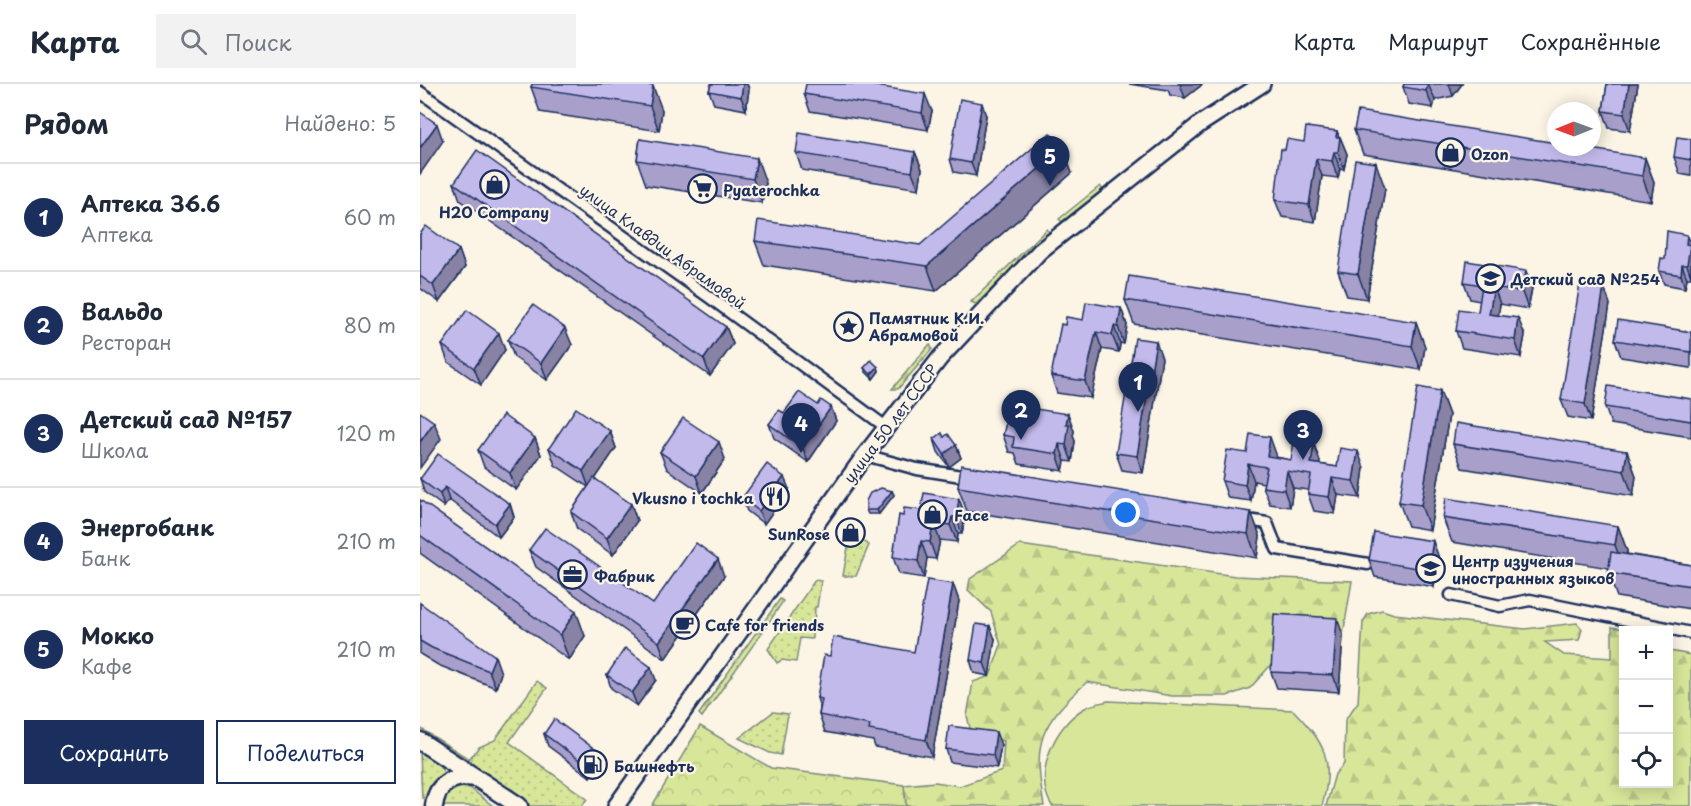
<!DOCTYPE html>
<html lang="ru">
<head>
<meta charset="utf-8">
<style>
	body { margin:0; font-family:"Playpen Sans",sans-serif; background:#f2f2f3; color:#1f2937 }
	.controls { position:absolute; right:18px; bottom:18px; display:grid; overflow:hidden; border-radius:0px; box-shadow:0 3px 15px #0003 }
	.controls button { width:54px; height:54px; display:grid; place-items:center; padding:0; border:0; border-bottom:2px solid #e0e1e3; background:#fff; color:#1f2937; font:30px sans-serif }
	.compass { position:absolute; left:1127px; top:18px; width:54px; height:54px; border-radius:50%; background:#fff; box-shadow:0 3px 15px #0003; rotate:269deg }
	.you { position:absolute; left:706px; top:429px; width:21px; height:21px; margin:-15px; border:4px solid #fff; border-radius:50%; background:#1a73e8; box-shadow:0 0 0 9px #1a73e833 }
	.badge { display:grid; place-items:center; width:39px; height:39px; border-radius:50%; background:#1b2f5e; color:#fff; font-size:20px; font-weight:700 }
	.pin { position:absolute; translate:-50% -50px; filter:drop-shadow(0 2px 3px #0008) }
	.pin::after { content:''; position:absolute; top:32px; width:21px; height:18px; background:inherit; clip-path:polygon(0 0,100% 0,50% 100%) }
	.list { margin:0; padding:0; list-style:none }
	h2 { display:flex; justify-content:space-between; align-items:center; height:78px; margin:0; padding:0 24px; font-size:26px }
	h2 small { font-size:20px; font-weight:400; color:#747a83 }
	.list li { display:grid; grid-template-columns:39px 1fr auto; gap:18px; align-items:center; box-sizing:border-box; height:108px; padding:0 24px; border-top:2px solid #e0e1e3 }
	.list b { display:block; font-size:22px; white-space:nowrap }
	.list p { margin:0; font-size:20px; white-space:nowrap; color:#747a83 }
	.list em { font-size:20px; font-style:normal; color:#747a83 }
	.actions { display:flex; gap:12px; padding:18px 24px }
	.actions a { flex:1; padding:14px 0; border:2px solid #1b2f5e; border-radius:0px; text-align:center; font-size:21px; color:#1b2f5e }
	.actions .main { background:#1b2f5e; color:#fff }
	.icon { flex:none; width:33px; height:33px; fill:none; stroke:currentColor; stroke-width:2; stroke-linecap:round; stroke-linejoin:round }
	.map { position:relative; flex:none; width:1271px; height:722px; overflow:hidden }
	header { display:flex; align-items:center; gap:36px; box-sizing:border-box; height:84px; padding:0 30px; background:#fff; border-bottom:2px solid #e0e1e3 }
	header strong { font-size:28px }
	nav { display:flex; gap:33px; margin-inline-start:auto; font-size:21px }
	.search { width:420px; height:54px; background:#f2f2f3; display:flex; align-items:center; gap:15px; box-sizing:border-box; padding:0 21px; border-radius:0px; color:#747a83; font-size:22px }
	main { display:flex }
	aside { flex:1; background:#fff }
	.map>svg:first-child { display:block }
	.grass { fill:url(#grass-dots); stroke:#7a8a7c; stroke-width:1.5 }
	.forest { fill:url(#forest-firs); stroke:#7a8a7c; stroke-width:1.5 }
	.park { fill:url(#park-crowns); stroke:#7a8a7c; stroke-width:1.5 }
	.pitch { fill:#d8e69a; stroke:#7a8a7c; stroke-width:1.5 }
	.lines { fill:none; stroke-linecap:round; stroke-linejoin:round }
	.street-casing { stroke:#1b2f5e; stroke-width:15 }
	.secondary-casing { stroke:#1b2f5e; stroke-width:20 }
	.primary-casing { stroke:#1b2f5e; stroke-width:21 }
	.street { stroke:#fcf5e5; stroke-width:10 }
	.secondary { stroke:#fcf5e5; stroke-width:15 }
	.primary { stroke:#fcf5e5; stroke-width:16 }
	.wall { fill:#a8a0cb; stroke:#1b2f5e; stroke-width:1.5 }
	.shaded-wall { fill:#8882a5; stroke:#1b2f5e; stroke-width:1.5 }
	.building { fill:#c3baec; stroke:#1b2f5e; stroke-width:1.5 }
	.labels { text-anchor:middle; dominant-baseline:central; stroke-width:4.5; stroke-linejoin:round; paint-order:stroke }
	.poi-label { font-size:15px; font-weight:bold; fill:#1b2f5e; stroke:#fcf5e5; text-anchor:start }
	.street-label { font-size:15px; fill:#1b2f5e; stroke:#fcf5e5 }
</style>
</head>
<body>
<header>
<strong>Карта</strong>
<div class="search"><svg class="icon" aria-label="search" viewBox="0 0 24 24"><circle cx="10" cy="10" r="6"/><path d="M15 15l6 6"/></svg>Поиск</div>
<nav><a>Карта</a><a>Маршрут</a><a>Сохранённые</a></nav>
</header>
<main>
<aside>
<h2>Рядом<small>Найдено: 5</small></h2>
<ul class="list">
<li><span class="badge">1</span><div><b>Аптека 36.6</b><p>Аптека</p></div><em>60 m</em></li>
<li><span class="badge">2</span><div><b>Вальдо</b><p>Ресторан</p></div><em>80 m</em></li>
<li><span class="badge">3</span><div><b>Детский сад №157</b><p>Школа</p></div><em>120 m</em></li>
<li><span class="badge">4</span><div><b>Энергобанк</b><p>Банк</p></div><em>210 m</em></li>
<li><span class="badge">5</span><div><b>Мокко</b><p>Кафе</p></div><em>210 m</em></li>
</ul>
<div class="actions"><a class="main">Сохранить</a><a>Поделиться</a></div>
</aside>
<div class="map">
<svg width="1271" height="722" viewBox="0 0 1271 722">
	<defs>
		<pattern id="grass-dots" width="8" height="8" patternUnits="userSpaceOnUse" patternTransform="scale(1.5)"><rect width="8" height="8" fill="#d8e69a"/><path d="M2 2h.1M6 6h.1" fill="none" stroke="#b9c687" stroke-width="1.8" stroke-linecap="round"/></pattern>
		<pattern id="forest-firs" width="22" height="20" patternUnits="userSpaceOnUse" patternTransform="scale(1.5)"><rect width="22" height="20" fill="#d8e69a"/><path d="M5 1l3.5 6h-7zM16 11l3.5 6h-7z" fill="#b9c687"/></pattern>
		<pattern id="park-crowns" width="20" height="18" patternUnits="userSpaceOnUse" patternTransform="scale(1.5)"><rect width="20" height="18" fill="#d8e69a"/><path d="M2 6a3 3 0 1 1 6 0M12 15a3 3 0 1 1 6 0" fill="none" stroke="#b9c687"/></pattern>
	</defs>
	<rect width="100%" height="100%" fill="#fcf5e5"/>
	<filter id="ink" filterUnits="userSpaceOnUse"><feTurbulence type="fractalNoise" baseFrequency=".0167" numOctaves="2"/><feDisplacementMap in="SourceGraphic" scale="12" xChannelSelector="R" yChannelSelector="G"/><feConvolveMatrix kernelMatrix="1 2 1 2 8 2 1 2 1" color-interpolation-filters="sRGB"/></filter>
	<g filter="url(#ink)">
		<!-- grass -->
		<g class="grass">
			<path d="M 443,457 L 449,461 L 436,492 L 423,492 L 428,463 Z"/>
			<path d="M 395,496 L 401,497 L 397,523 L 395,523 L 394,541 L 392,541 L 392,555 L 380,554 L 376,578 L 362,576 L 357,579 L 348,565 Z"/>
			<path d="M 360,515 L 363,517 L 346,543 L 342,540 Z"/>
			<path d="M 117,597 L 127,604 L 89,658 L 167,715 L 162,722 L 106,722 L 0,653 L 0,644 L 49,675 L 59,663 L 75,656 Z"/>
			<path d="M 353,628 L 368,630 L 361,671 L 350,669 L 319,654 Z"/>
			<path d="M 0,668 L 19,680 L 25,690 L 12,701 L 7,713 L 2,714 Z"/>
			<path d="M 42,703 L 50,704 L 73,722 L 20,722 C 22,710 30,704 42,703 Z"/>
		</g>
		<!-- forest -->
		<g class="forest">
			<path d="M 680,102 L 683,106 L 642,138 L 639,135 Z"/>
			<path d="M 627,145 L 630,149 L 556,220 L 551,218 Z"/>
			<path d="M 510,260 L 512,265 L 478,305 L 472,305 Z"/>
			<path d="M 600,461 L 815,492 L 932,497 L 923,551 L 861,547 L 859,572 L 830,604 L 807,612 L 752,612 L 667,598 C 618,642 613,658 624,722 L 486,722 L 484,701 L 515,698 L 540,702 L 582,687 L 584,657 L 552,652 L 547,632 L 553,598 L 570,592 L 581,561 L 571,528 L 548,506 L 550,495 Z"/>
			<path d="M 962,526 L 974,530 L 1105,545 L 1157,539 L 1162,545 L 1159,556 L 1125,558 L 1144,571 L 1192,574 L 1192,543 L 1209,546 L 1204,546 L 1204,700 L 1248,700 L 1249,567 L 1271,571 L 1271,722 L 906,722 L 915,690 L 924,680 L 925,636 L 938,618 L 943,538 L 948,530 Z"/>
			<path d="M 342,540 L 346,543 L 282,633 L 279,630 Z"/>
		</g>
		<!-- park -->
		<path class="park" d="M 280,642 L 351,684 L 484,701 L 486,722 L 232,722 Z"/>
		<!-- pitch -->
		<path class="pitch" d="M 688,617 L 873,626 C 905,659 915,676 902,722 L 632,722 C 612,691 635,640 665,624 C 672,620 681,619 688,617 Z"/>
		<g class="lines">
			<defs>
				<g id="street">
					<path d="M 0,8 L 289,213 L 466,343"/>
					<path d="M 445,371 L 497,385 L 554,394"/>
					<path d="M 821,435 L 847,439 L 857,465 L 948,480"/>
					<path d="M 1031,511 L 1080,522 L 1110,516 L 1271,549"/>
				</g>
				<path id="secondary" d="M 196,722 L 445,371 L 520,274 L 620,167 L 780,40 L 842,0"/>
				<g id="primary">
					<path d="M 0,657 L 99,722"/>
					<path d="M 14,722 C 17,698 34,691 56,694"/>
				</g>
			</defs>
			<!-- street casing -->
			<use href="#street" class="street-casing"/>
			<!-- secondary casing -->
			<use href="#secondary" class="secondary-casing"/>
			<!-- primary casing -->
			<use href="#primary" class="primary-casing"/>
			<!-- street -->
			<use href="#street" class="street"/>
			<!-- secondary -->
			<use href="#secondary" class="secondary"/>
			<!-- primary -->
			<use href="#primary" class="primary"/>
		</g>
		<!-- wall -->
		<g class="wall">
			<path d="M 224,0 L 242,26 L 239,47 L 120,28 L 111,3 Z"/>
			<path d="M 291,0 L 327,0 L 329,5 L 326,26 L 294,20 L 289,7 Z"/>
			<path d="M 709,0 L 783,0 L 765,14 L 750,11 L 748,6 Z"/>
			<path d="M 984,0 L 1042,0 L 1033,12 L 1015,16 L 1013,24 L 989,20 L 983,3 Z"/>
			<path d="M 1187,0 L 1218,0 L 1210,47 L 1189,44 L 1183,27 Z"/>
			<path d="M 384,10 L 512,27 L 508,46 L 390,27 Z"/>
			<path d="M 566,32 L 556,92 L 534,88 L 530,75 Z"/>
			<path d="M 934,46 L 1225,74 L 1234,98 L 1231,117 L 943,70 Z"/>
			<path d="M 917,47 L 919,53 L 920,53 L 927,70 L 924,85 L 920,85 L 918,94 L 902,92 L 895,138 L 862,133 L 855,116 L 865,66 L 884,58 Z"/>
			<path d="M 220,55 L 346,99 L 342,119 L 226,101 L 217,76 Z"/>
			<path d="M 1271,55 L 1271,92 L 1260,90 L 1254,73 Z"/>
			<path d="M 495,68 L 502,85 L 499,105 L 382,86 L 376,69 Z"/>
			<path d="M 652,89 L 516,207 L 344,181 L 335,157 L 500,161 Z"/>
			<path d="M 34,99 L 306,243 L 313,260 L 290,292 L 40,116 Z"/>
			<path d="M 965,104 L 947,215 L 927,212 L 918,187 Z"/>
			<path d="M 0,150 L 39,166 L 45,183 L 19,218 L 0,204 Z"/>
			<path d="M 1271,161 L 1271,194 L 1267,194 L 1265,204 L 1244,200 L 1239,187 L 1245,175 Z"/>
			<path d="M 1044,198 L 1112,204 L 1108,225 L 1080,220 L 1078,231 L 1105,251 L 1101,273 L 1042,264 L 1036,247 L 1058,228 L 1060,217 L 1050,215 Z"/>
			<path d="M 705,216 L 996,238 L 1005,263 L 1001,286 L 714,240 Z"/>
			<path d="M 1190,220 L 1171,337 L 1148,333 L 1141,316 Z"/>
			<path d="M 701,224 L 707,241 L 704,260 L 700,259 L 699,268 L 682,265 L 671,314 L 637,309 L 631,292 L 645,241 Z"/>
			<path d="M 1271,248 L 1271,284 L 1201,273 L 1195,256 Z"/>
			<path d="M 88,256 L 152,261 L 127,296 L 94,273 Z"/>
			<path d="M 22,261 L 85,266 L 61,301 L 28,278 Z"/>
			<path d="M 742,274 L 723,389 L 702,386 L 696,369 Z"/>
			<path d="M 458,283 L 459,287 L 453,295 L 446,288 L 444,284 Z"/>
			<path d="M 1020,307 L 1029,331 L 1010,446 L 988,442 L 979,418 Z"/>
			<path d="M 1271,315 L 1271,353 L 1191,340 L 1185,323 Z"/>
			<path d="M 411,323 L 416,337 L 388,378 L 354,354 L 349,340 L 364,329 Z"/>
			<path d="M 648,330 L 654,347 L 653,352 L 655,357 L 652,378 L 645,377 L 643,387 L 599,380 L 595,369 L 589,368 L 583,351 Z"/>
			<path d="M 190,347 L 196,364 L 175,395 L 211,420 L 217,437 L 193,471 L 157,445 L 151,428 L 168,403 L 135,381 L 129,364 Z"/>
			<path d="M 524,353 L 536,361 L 541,374 L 529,383 L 518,368 L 514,355 Z"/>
			<path d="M 115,354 L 121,371 L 96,406 L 64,383 L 58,366 Z"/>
			<path d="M 1033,360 L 1207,367 L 1216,392 L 1213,412 L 1042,384 Z"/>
			<path d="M 240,368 L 305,375 L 282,409 L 247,385 Z"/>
			<path d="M 827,369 L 856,370 L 856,373 L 871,376 L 900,377 L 899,380 L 917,383 L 944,384 L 940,414 L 918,411 L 915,430 L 894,427 L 888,410 L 888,406 L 873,404 L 870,423 L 850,420 L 843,403 L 844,399 L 834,397 L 831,417 L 808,414 L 802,397 Z"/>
			<path d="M 0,394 L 90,420 L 94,433 L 79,453 L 29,416 L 24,423 L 4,408 Z"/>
			<path d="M 538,403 L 831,428 L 840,452 L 837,474 L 547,427 Z"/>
			<path d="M 369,405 L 344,440 L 327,427 L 322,414 Z"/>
			<path d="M 472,407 L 474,411 L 459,430 L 448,430 L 446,426 Z"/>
			<path d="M 539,415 L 545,431 L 542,450 L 538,450 L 537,458 L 520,456 L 516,475 L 507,474 L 504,494 L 479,490 L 473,473 L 501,426 Z"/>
			<path d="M 0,416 L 165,552 L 149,576 L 0,469 Z"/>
			<path d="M 1023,434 L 1198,442 L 1207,467 L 1207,470 L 1271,481 L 1271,525 L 1197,513 L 1188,489 L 1189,484 L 1032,458 Z"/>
			<path d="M 437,442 L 439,447 L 439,456 L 430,461 L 422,456 L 420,451 Z"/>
			<path d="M 109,466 L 233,520 L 304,492 L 245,575 L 116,483 Z"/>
			<path d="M 1019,474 L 1014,503 L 955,493 L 949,476 Z"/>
			<path d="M 533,500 L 539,517 L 512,673 L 455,663 L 453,657 L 405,648 L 399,631 L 400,624 L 397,614 L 410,572 L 494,568 Z"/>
			<path d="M 0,519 L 81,589 L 76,604 L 18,581 L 0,570 Z"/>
			<path d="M 923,551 L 919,608 L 857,604 L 851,588 Z"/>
			<path d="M 575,555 L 569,592 L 554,589 L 550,576 Z"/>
			<path d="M 187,591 L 236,596 L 217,622 L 191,604 Z"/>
			<path d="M 124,650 L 180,678 L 170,693 L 128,662 Z"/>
			<path d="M 581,661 L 577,684 L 530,678 L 526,665 Z"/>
		</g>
		<!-- shaded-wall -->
		<g class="shaded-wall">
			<path d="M 323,0 L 327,0 L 329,5 L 326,26 L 321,13 Z"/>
			<path d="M 760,0 L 783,0 L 765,14 Z"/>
			<path d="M 1008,0 L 1015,16 L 1013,24 L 1006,7 Z"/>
			<path d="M 1029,0 L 1042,0 L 1033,12 Z"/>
			<path d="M 1209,0 L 1218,0 L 1210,47 L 1204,30 Z"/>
			<path d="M 233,2 L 242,26 L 239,47 L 230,22 Z"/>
			<path d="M 505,10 L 512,27 L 508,46 L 502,29 Z"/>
			<path d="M 562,19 L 566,32 L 556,92 L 551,79 Z"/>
			<path d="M 17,40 L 23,57 L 0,90 L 0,64 Z"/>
			<path d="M 917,47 L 920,56 L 920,53 L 927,70 L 924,85 L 918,68 L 916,53 Z"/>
			<path d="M 643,64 L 652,89 L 516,207 L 507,182 Z"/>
			<path d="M 495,68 L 502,85 L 499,105 L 492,88 Z"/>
			<path d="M 914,68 L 920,85 L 918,94 L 912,77 Z"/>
			<path d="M 337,74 L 346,99 L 342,119 L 333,95 Z"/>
			<path d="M 1225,74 L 1234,98 L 1231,117 L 1222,92 Z"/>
			<path d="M 896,75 L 902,92 L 895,138 L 889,121 Z"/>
			<path d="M 956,79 L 965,104 L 947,215 L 938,190 Z"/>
			<path d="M 1267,151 L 1271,161 L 1271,193 L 1267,181 L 1266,160 Z"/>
			<path d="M 39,166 L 45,183 L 19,218 L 13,201 Z"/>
			<path d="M 1262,181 L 1267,194 L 1265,204 L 1261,191 Z"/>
			<path d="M 1106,187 L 1112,204 L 1108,225 L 1102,208 Z"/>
			<path d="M 1074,203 L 1080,220 L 1076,247 L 1069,230 Z"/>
			<path d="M 1184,203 L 1190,220 L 1171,337 L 1165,320 Z"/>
			<path d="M 701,224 L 707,241 L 704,260 L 698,243 Z"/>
			<path d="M 1098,234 L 1105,251 L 1101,273 L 1095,256 Z"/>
			<path d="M 996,238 L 1005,263 L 1001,286 L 992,262 Z"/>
			<path d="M 694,242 L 700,259 L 699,268 L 692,251 Z"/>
			<path d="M 306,243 L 313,260 L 290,292 L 284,275 Z"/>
			<path d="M 145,244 L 152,261 L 127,296 L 121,279 Z"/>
			<path d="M 676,248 L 682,265 L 671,314 L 665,297 Z"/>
			<path d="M 79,249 L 85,266 L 61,301 L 54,284 Z"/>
			<path d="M 736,257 L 742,274 L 723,389 L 717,372 Z"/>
			<path d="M 458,283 L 459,287 L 453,295 L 451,290 Z"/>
			<path d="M 1020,307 L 1029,331 L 1010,446 L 1001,421 Z"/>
			<path d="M 411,323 L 416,337 L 388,378 L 383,364 Z"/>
			<path d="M 648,330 L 654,347 L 653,352 L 655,357 L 652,378 L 646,361 L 646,340 Z"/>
			<path d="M 14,338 L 21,355 L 0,384 L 0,358 Z"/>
			<path d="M 190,347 L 196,364 L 169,404 L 163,387 Z"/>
			<path d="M 850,353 L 856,370 L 853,389 L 847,372 Z"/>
			<path d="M 115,354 L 121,371 L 96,406 L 90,389 Z"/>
			<path d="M 299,358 L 305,375 L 282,409 L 276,392 Z"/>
			<path d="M 639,360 L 645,377 L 643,387 L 637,370 Z"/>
			<path d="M 894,360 L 900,377 L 897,396 L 891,379 Z"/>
			<path d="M 536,361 L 541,374 L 529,383 L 524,370 Z"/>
			<path d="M 938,367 L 944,384 L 940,414 L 933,397 Z"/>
			<path d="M 1207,367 L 1216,392 L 1213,412 L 1204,387 Z"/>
			<path d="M 828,380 L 834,397 L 831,417 L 825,401 Z"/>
			<path d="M 867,387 L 873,404 L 870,423 L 864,406 Z"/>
			<path d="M 364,393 L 369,405 L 344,440 L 339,427 Z"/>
			<path d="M 912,394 L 918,411 L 915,430 L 909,413 Z"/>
			<path d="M 25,403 L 29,416 L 24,423 L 20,410 Z"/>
			<path d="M 472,407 L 474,411 L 459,430 L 457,426 Z"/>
			<path d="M 539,415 L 545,431 L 542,450 L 536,433 Z"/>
			<path d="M 90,420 L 94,433 L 79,453 L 75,440 Z"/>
			<path d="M 211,420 L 217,437 L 193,471 L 187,454 Z"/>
			<path d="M 831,428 L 840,452 L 837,474 L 828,450 Z"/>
			<path d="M 532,433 L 538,450 L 537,458 L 530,441 Z"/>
			<path d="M 513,439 L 520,456 L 516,475 L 510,458 Z"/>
			<path d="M 1198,442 L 1207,467 L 1204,486 L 1195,461 Z"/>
			<path d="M 501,457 L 507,474 L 504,494 L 498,477 Z"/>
			<path d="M 1013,457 L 1019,474 L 1014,503 L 1008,486 Z"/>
			<path d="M 298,475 L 304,492 L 245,575 L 239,558 Z"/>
			<path d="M 533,500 L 539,517 L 512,673 L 506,656 Z"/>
			<path d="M 156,527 L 165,552 L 149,576 L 140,551 Z"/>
			<path d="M 917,534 L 923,551 L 919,608 L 913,591 Z"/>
			<path d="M 570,542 L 575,555 L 569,592 L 564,579 Z"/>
			<path d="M 75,572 L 81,589 L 76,604 L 69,587 Z"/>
			<path d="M 231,583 L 236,596 L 217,622 L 212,609 Z"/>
			<path d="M 576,648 L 581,661 L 577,684 L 573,671 Z"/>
			<path d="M 176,666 L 180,678 L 170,693 L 165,680 Z"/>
		</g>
		<!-- building -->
		<g class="building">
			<path d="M 112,0 L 224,0 L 233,2 L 230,22 L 111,3 Z"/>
			<path d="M 291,0 L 323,0 L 321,13 L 289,7 Z"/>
			<path d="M 386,0 L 444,0 L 505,10 L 502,29 L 384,10 Z"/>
			<path d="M 984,0 L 1008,0 L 1006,7 L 983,3 Z"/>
			<path d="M 1187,0 L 1209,0 L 1204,30 L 1183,27 Z"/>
			<path d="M 540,15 L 562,19 L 551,79 L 530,75 Z"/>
			<path d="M 938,27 L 1136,59 L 1136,63 L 1160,63 L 1225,74 L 1222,92 L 934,46 Z"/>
			<path d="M 0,28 L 17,40 L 0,64 Z"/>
			<path d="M 886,43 L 917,47 L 916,53 L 920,53 L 918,68 L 914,68 L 912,77 L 896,75 L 889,121 L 855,116 L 861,65 L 865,66 L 867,55 L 884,58 Z"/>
			<path d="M 379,49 L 495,68 L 492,88 L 376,69 Z"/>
			<path d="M 630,49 L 643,64 L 507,182 L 335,157 L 338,136 L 500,161 Z"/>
			<path d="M 1257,53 L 1271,55 L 1271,76 L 1254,73 Z"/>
			<path d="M 220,55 L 337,74 L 333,95 L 217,76 Z"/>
			<path d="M 57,66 L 306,243 L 284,275 L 34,99 Z"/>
			<path d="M 935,76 L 956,79 L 938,190 L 918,187 Z"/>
			<path d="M 6,142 L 39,166 L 13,201 L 0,192 L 0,150 Z"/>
			<path d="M 1247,147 L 1267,151 L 1266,160 L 1270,161 L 1267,181 L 1262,181 L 1261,191 L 1239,187 L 1241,174 L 1245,175 Z"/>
			<path d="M 1047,177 L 1106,187 L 1102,208 L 1074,203 L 1069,230 L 1098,234 L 1095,256 L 1036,247 L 1039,225 L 1058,228 L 1062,201 L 1044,198 Z"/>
			<path d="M 709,192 L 996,238 L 992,262 L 705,216 Z"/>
			<path d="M 1160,199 L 1184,203 L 1165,320 L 1141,316 Z"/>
			<path d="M 666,218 L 701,224 L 698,243 L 694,242 L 692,251 L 676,248 L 665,297 L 631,292 L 641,240 L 645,241 L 646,233 L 663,236 Z"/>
			<path d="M 113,221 L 145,244 L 121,279 L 88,256 Z"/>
			<path d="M 47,226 L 79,249 L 54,284 L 22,261 Z"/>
			<path d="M 1198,236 L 1271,248 L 1271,268 L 1195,256 Z"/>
			<path d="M 715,254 L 736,257 L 717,372 L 696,369 Z"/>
			<path d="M 451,276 L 458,283 L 451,290 L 444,284 Z"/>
			<path d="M 1188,302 L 1271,315 L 1271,337 L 1185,323 Z"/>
			<path d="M 998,303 L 1020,307 L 1001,421 L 979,418 Z"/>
			<path d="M 379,308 L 398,321 L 401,316 L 411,323 L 383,364 L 349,340 L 359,326 L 364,329 Z"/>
			<path d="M 590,321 L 648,330 L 646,340 L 649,340 L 646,361 L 639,360 L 637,370 L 593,363 L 594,353 L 583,351 Z"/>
			<path d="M 156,324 L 190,347 L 163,387 L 129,364 Z"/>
			<path d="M 0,328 L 14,338 L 0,358 Z"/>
			<path d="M 83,331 L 115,354 L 90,389 L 58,366 Z"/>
			<path d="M 263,334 L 299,358 L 276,392 L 240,368 Z"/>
			<path d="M 1036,339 L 1207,367 L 1204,387 L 1033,360 Z"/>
			<path d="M 522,349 L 524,353 L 528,350 L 536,361 L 524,370 L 514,355 Z"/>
			<path d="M 830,350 L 850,353 L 847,372 L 871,376 L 874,357 L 894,360 L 891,379 L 917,383 L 920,364 L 938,367 L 933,397 L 912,394 L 909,413 L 888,410 L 891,391 L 867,387 L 864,406 L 843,403 L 847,383 L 828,380 L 825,401 L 802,397 L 807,366 L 827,369 Z"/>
			<path d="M 18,370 L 90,420 L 75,440 L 25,403 L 20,410 L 0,395 Z"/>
			<path d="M 347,380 L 364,393 L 339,427 L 322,414 Z"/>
			<path d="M 541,381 L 831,428 L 828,450 L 538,403 Z"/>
			<path d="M 174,394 L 211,420 L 187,454 L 151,428 Z"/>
			<path d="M 461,404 L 472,407 L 457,426 L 446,426 L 446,417 L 450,409 Z"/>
			<path d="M 504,409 L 539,415 L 536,433 L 532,433 L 530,441 L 513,439 L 510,458 L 501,457 L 498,477 L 473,473 L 479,431 L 483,432 L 484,424 L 501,426 Z"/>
			<path d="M 1026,414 L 1198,442 L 1195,461 L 1023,434 Z"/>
			<path d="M 0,416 L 156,527 L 140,551 L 0,451 Z"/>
			<path d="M 429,437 L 437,442 L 437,452 L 428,456 L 420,451 L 420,442 Z"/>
			<path d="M 125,444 L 233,520 L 276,459 L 298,475 L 239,558 L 109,466 Z"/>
			<path d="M 954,448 L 1013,457 L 1008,486 L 949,476 Z"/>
			<path d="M 1191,468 L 1271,481 L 1271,502 L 1188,489 Z"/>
			<path d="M 507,496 L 533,500 L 506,656 L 449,646 L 450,641 L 399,631 L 402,615 L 397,614 L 404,571 L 410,572 L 413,553 L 494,568 Z"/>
			<path d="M 0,519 L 75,572 L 69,587 L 12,564 L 0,557 Z"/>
			<path d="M 854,530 L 917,534 L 913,591 L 851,588 Z"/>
			<path d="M 556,540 L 570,542 L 564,579 L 550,576 Z"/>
			<path d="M 205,564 L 231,583 L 212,609 L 187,591 Z"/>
			<path d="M 134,635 L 176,666 L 165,680 L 124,650 Z"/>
			<path d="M 529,642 L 576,648 L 573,671 L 526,665 Z"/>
		</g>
	</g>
	<!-- icons -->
	<defs>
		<symbol id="shop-ring" viewBox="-11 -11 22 22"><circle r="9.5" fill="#fcf5e5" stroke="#1b2f5e" stroke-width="1.5"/><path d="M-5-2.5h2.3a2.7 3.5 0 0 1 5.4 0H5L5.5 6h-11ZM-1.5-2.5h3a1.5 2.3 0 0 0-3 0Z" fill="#1b2f5e"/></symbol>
		<symbol id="supermarket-ring" viewBox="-11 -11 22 22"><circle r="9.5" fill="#fcf5e5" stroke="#1b2f5e" stroke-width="1.5"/><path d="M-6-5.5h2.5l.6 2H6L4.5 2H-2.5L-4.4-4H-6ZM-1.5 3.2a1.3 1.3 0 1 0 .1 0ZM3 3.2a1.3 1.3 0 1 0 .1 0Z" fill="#1b2f5e"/></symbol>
		<symbol id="school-ring" viewBox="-11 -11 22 22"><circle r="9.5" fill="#fcf5e5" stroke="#1b2f5e" stroke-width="1.5"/><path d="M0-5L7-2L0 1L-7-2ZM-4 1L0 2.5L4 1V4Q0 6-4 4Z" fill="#1b2f5e"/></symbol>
		<symbol id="sight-ring" viewBox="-11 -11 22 22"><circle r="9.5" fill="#fcf5e5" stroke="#1b2f5e" stroke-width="1.5"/><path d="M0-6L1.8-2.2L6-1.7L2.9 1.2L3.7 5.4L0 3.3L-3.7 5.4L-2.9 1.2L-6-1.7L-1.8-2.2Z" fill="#1b2f5e"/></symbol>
		<symbol id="restaurant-ring" viewBox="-11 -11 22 22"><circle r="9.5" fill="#fcf5e5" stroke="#1b2f5e" stroke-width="1.5"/><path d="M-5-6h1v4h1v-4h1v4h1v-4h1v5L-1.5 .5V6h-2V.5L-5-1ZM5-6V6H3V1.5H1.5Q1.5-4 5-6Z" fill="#1b2f5e"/></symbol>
		<symbol id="office-ring" viewBox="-11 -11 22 22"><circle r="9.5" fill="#fcf5e5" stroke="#1b2f5e" stroke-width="1.5"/><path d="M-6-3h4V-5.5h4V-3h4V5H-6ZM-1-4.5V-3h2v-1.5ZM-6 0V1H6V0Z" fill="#1b2f5e"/></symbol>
		<symbol id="cafe-ring" viewBox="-11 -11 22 22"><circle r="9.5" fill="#fcf5e5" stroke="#1b2f5e" stroke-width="1.5"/><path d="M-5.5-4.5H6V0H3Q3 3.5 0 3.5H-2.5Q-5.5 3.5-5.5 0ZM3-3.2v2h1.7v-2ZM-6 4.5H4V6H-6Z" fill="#1b2f5e"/></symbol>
		<symbol id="fuel-ring" viewBox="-11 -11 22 22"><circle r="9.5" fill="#fcf5e5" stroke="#1b2f5e" stroke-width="1.5"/><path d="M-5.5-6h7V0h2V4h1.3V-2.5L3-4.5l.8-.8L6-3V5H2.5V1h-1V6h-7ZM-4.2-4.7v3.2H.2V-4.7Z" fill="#1b2f5e"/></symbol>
	</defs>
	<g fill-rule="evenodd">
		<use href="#shop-ring" x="1014" y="52" width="33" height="33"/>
		<use href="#shop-ring" x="58" y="84" width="33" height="33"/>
		<use href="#supermarket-ring" x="266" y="88" width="33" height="33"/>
		<use href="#school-ring" x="1054" y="178" width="33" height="33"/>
		<use href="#sight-ring" x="412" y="226" width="33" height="33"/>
		<use href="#restaurant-ring" x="338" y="396" width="33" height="33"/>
		<use href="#shop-ring" x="496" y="414" width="33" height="33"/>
		<use href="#shop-ring" x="414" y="432" width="33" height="33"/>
		<use href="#school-ring" x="994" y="468" width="33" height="33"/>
		<use href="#office-ring" x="136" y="474" width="33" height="33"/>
		<use href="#cafe-ring" x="248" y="524" width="33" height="33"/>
		<use href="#fuel-ring" x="156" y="664" width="33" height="33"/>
	</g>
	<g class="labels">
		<!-- poi labels -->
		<g class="poi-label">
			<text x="1051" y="69">Ozon</text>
			<text x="303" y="105">Pyaterochka</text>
			<text x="74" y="127" text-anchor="middle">H2O Company</text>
			<text x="1091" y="194">Детский сад №254</text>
			<text x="449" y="233">Памятник К.И.<tspan x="449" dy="17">Абрамовой</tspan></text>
			<text x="334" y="413" text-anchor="end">Vkusno i tochka</text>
			<text x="534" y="430">Face</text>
			<text x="410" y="449" text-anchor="end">SunRose</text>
			<text x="1032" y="476">Центр изучения<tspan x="1032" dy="17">иностранных языков</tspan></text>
			<text x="174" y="491">Фабрик</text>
			<text x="285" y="540">Cafe for friends</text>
			<text x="194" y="681">Башнефть</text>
		</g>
		<!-- street labels -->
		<g class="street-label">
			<text transform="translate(243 162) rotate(36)">улица Клавдии Абрамовой</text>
			<text transform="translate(470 339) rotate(-53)">улица 50 лет СССР</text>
		</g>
	</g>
</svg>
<div class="controls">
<button>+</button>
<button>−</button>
<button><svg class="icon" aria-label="locate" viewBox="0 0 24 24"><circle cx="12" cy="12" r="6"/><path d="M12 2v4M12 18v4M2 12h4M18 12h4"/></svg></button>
</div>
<svg class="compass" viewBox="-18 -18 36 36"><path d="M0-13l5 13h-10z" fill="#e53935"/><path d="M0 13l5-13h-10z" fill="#747a83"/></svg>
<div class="you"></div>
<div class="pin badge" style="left:718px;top:328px">1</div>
<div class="pin badge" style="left:601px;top:356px">2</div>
<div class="pin badge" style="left:883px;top:376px">3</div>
<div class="pin badge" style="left:381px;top:369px">4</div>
<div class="pin badge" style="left:630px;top:102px">5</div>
</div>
</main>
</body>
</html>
